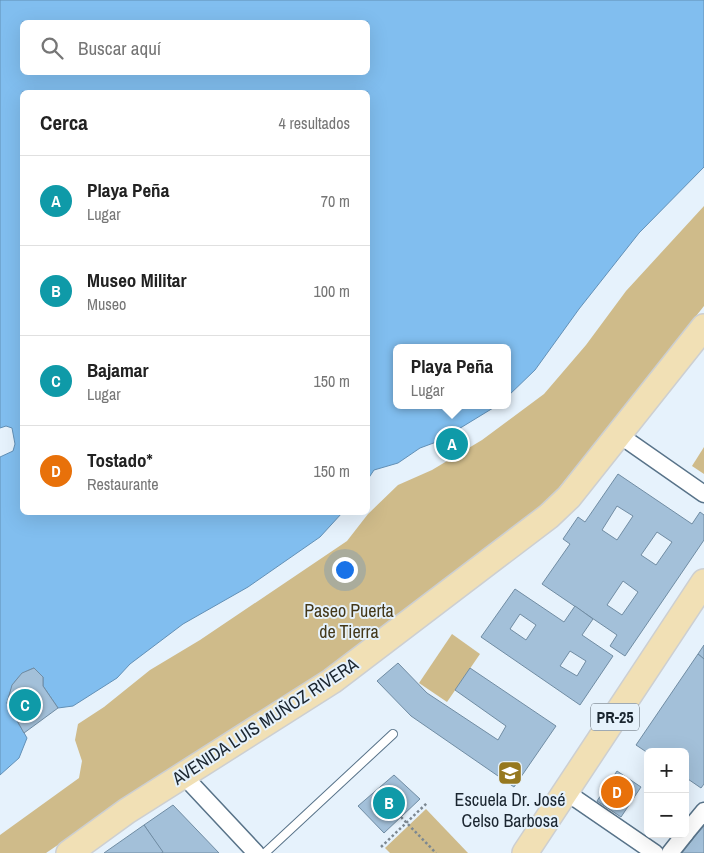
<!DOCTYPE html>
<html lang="es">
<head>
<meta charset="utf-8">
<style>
	body { margin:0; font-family:"Archivo Narrow",sans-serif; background:#f2f2f2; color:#222 }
	.controls { position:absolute; right:15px; bottom:15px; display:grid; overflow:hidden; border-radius:8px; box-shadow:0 5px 20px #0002 }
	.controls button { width:45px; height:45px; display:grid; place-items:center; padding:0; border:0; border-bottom:1px solid #e0e0e0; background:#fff; color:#222; font:25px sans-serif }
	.you { position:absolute; left:344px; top:569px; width:18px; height:18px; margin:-12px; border:4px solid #fff; border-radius:50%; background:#1a73e8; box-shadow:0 0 0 8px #1a73e833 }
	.badge { display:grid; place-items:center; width:32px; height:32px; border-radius:50%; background:#96781f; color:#fff; font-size:16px; font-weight:700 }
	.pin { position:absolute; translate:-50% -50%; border:2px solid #fff; box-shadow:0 1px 5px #0006 }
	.popup { position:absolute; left:393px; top:344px; width:118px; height:65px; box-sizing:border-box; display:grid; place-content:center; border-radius:8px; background:#fff; filter:drop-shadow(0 1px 4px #0005); font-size:16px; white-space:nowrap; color:#767676 }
	.popup b { font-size:19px; color:#222 }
	.popup::after { content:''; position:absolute; left:50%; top:100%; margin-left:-10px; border:10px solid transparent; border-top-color:#fff }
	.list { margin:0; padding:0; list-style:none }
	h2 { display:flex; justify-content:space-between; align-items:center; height:65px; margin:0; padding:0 20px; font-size:21px }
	h2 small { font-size:16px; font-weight:400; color:#767676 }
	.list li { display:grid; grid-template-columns:32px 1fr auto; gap:15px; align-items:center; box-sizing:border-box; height:90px; padding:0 20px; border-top:1px solid #e0e0e0 }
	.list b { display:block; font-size:19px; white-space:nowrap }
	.list p { margin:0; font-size:16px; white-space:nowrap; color:#767676 }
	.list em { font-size:16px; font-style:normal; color:#767676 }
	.icon { flex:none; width:28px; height:28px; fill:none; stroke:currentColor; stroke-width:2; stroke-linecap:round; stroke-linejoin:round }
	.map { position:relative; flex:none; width:704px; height:853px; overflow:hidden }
	.search { position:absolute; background:#fff; box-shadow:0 5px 20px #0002; left:20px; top:20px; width:350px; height:55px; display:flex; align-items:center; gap:12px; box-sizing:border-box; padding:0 18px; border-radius:8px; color:#767676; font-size:19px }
	.panel { position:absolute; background:#fff; box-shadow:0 5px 20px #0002; left:20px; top:90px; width:350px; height:425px; border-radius:8px }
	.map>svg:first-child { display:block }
	.green { fill:#cfbb8a }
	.water { fill:#81beef; stroke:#6290b6; fill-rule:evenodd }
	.building { fill:#a3c0d9; stroke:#708ca3; fill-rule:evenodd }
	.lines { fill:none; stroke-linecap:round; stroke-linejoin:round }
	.lane-casing { stroke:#587389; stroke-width:10 }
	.street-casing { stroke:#587389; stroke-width:19 }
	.primary-casing { stroke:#cdcfd1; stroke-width:28 }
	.path { stroke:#7b8791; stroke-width:2.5; stroke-dasharray:2.5 2.5; stroke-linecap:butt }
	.lane { stroke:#fff; stroke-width:8 }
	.street { stroke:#fff; stroke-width:16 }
	.primary { stroke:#f1e0b5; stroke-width:25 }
	.labels { text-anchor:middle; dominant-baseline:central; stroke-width:4; stroke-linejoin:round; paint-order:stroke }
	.shield { fill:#e6f2fc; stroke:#58636d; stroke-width:1 }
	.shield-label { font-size:16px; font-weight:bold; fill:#1b2630 }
	.park-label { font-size:18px; fill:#443819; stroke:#e6f2fc }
	.street-label { font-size:18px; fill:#1b2630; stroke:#e6f2fc }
	.poi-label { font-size:18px; fill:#1b2630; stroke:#e6f2fc }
</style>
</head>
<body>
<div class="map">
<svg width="704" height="853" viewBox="0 0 704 853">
	<rect width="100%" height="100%" fill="#e6f2fc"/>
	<!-- green -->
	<g class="green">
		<path d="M 704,206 L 704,306 L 606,430 L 553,495 L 540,507 L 384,631 L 285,700 L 174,766 L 46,853 L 0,853 L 0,835 L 79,778 L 82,761 L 75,740 L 78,724 L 104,707 L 150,670 L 200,640 L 347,541 L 368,514 L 398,485 L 432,470 L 482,440 L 544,394 L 586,345 L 626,291 Z"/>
		<path d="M 704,447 L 704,474 L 692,466 Z"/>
		<path d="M 452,634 L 480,654 L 447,702 L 419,683 Z"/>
		<path d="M 426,809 L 468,853 L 390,853 L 385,848 Z"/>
	</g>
	<!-- water -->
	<path class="water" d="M 0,0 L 704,0 L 704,167 L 639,233 L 579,309 L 535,370 L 507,397 L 507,348 L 397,348 L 397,405 L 498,405 L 439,441 L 420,448 L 398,463 L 374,470 L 368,479 L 368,92 L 22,92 L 22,512 L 342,513 L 320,537 L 248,587 L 183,624 L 130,664 L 117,678 L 73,706 L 58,708 L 43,686 L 43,677 L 34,668 C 15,675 12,685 7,703 L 27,738 L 19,758 L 0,775 L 0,457 L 13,451 L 15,444 L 12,428 L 6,426 L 0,428 ZM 22,22 L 368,22 L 368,72 L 22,72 Z"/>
	<!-- building -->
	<g class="building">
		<path d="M 618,474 L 692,524 L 700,512 L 704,515 L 704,540 L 625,656 L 610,646 L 617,635 L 542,584 L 570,544 L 563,539 L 578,517 L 585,522 ZM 617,506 L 633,516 L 617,540 L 602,530 ZM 657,532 L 672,542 L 656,565 L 641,555 ZM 623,581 L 638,592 L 622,615 L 607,605 Z"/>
		<path d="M 515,589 L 564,622 L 575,606 L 593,619 L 582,635 L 613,656 L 580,705 L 481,637 ZM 520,614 L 536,625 L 526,640 L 510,629 ZM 570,651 L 586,661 L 577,676 L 560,666 Z"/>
		<path d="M 704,645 L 704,659 L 698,654 Z"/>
		<path d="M 698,654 L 704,659 L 704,784 L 701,788 L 685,777 L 685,752 L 648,753 L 636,745 Z"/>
		<path d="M 398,663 L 427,693 L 498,740 L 506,726 L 455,690 L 470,668 L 556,726 L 514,787 L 411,716 L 377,681 Z"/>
		<path d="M 34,668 L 43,677 L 43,686 L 58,708 L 24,733 L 7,703 L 12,685 L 22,673 Z"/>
		<path d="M 617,771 L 641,787 L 621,817 L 597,801 Z"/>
		<path d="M 394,775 L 420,799 L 384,833 L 358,806 Z"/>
		<path d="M 173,805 L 219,853 L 163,853 L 144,825 Z"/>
		<path d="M 144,825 L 163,852 L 161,853 L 104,853 Z"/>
		<path d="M 704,826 L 704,853 L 682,853 L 697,834 Z"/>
	</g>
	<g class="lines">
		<defs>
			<path id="lane" d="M 265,853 L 393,734"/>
			<g id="street">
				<path d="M 618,434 L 704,494"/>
				<path d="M 183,775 L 256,853"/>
				<path d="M 566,792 L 655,853"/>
				<path d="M 685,834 L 704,811"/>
				<path d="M 670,853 L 685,834"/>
			</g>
			<g id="primary">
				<path d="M 69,853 L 127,811 L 332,681 L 549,516 L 569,497 L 704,327"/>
				<path d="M 525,853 L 704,582"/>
			</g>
		</defs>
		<!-- lane casing -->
		<use href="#lane" class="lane-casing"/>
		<!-- street casing -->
		<use href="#street" class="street-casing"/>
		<!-- primary casing -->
		<use href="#primary" class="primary-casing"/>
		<!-- path -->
		<g class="path">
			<path d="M 401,817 L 436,853"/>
			<path d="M 381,847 L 427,803"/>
		</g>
		<!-- lane -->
		<use href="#lane" class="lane"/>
		<!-- street -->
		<use href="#street" class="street"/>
		<!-- primary -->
		<use href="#primary" class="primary"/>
	</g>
	<!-- icons -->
	<defs>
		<symbol id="school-square" viewBox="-11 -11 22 22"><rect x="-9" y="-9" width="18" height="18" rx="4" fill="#96781f" stroke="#e6f2fc"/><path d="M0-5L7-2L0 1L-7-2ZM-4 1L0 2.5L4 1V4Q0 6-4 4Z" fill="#fff"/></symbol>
	</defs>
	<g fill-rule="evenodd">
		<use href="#school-square" x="496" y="759" width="28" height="28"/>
	</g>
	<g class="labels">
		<!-- shield labels -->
		<rect class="shield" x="591" y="703.5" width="48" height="27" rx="4"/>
		<g class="shield-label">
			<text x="615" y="717">PR-25</text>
		</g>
		<!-- park labels -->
		<g class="park-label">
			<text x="349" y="610">Paseo Puerta<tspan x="349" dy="21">de Tierra</tspan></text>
		</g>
		<!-- street labels -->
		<g class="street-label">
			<text transform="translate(265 721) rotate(-33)">AVENIDA LUIS MUÑOZ RIVERA</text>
		</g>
		<!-- poi labels -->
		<g class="poi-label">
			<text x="510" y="799">Escuela Dr. José<tspan x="510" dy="21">Celso Barbosa</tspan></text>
		</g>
	</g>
</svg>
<div class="controls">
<button>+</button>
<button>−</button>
</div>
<div class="you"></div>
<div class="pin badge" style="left:452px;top:444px;background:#0f9aa8">A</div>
<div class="popup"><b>Playa Peña</b>Lugar</div>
<div class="pin badge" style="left:389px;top:803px;background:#0f9aa8">B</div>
<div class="pin badge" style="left:25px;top:705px;background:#0f9aa8">C</div>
<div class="pin badge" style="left:617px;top:792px;background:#e8710a">D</div>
<div class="search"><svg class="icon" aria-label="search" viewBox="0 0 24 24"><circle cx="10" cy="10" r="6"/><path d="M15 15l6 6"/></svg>Buscar aquí</div>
<section class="panel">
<h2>Cerca<small>4 resultados</small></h2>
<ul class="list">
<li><span class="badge" style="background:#0f9aa8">A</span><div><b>Playa Peña</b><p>Lugar</p></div><em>70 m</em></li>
<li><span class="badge" style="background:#0f9aa8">B</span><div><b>Museo Militar</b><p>Museo</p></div><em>100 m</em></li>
<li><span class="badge" style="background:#0f9aa8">C</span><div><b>Bajamar</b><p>Lugar</p></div><em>150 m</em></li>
<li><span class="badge" style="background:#e8710a">D</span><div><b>Tostado*</b><p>Restaurante</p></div><em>150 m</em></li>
</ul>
</section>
</div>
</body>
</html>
